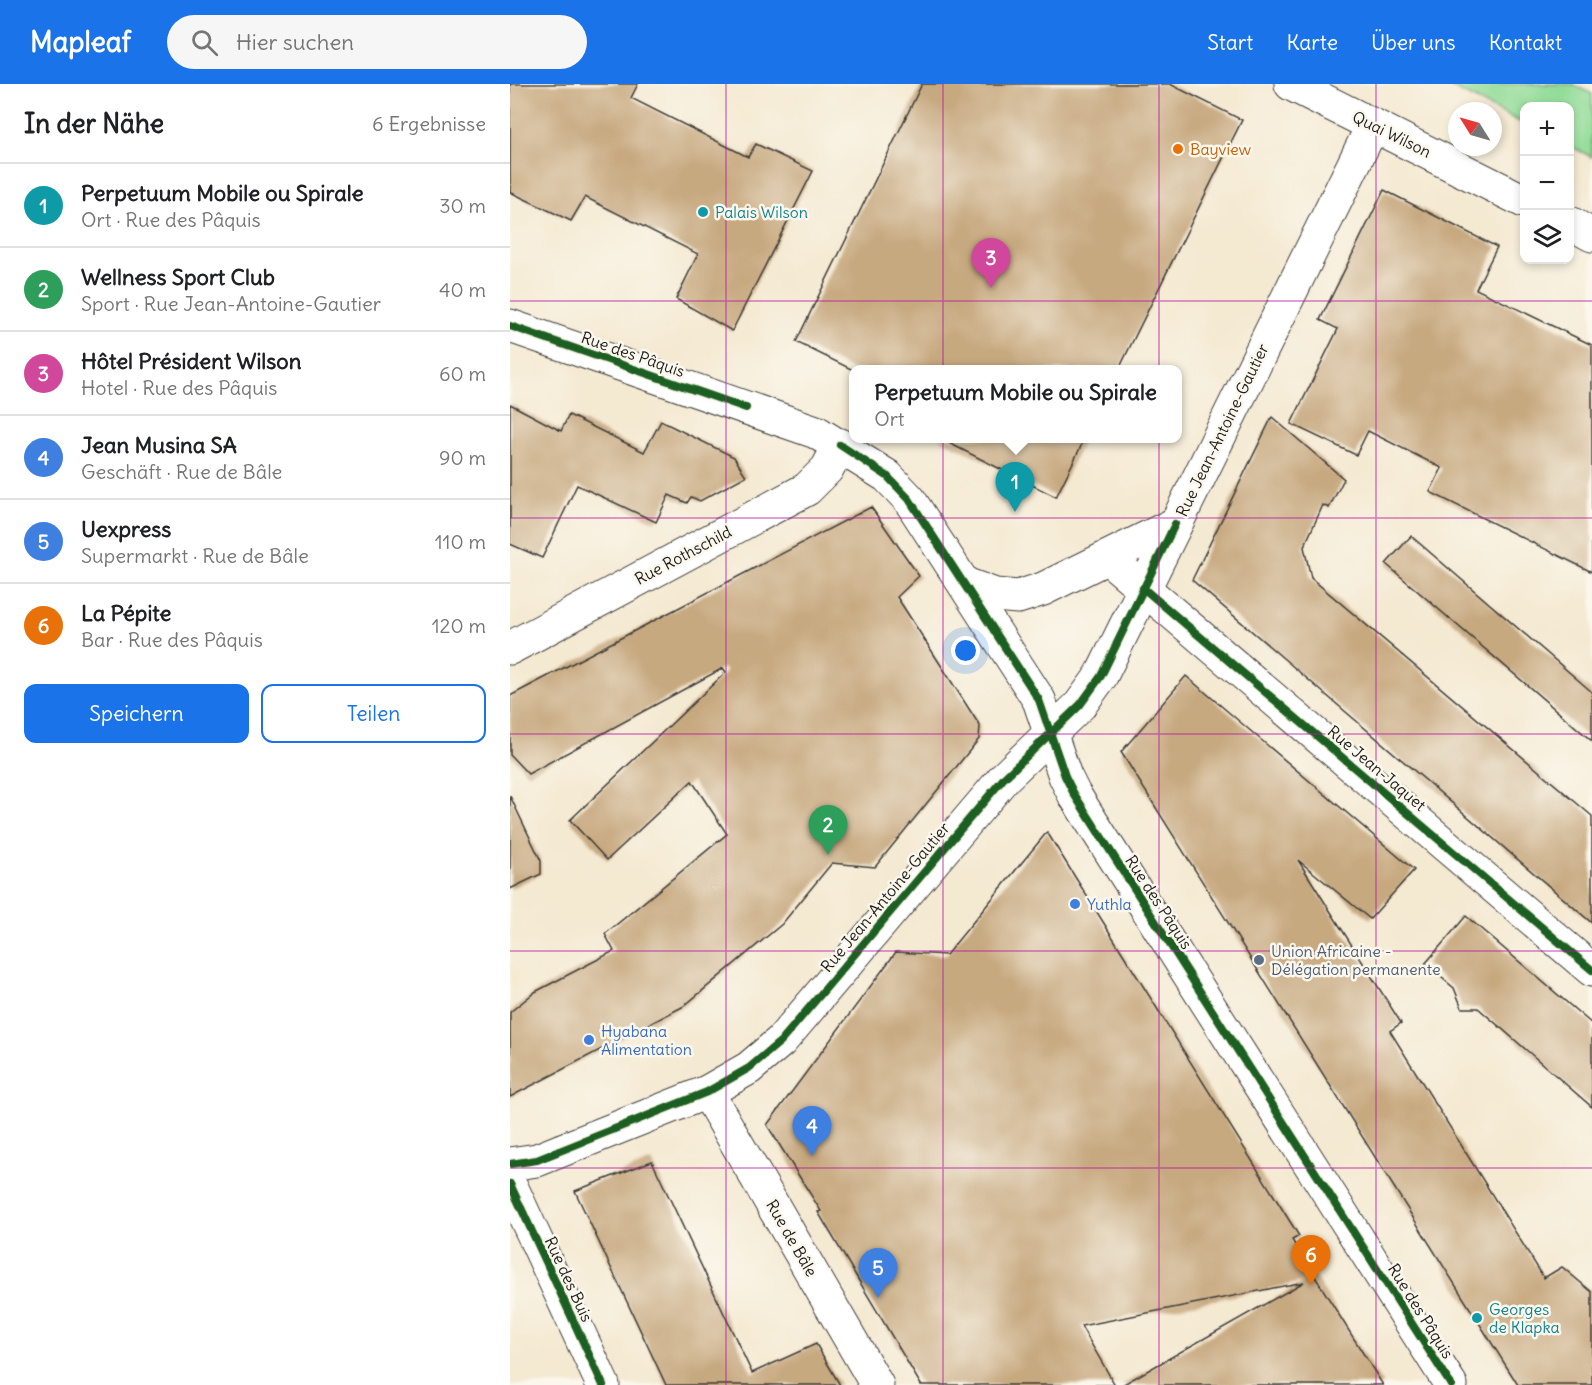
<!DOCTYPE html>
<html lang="de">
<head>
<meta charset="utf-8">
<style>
	body { margin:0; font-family:Delius,sans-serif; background:#f6f6f6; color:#202124 }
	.controls { position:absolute; right:18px; top:18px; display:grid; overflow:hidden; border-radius:12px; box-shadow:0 3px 9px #0003 }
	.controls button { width:54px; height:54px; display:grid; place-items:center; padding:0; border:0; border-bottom:2px solid #e0e0e0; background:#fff; color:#202124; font:30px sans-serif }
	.compass { position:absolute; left:938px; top:18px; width:54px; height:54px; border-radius:50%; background:#fff; box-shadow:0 3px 9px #0003; rotate:307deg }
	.you { position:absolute; left:456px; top:567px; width:21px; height:21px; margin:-15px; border:4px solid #fff; border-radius:50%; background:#1a73e8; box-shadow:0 0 0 9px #1a73e833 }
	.badge { display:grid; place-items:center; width:39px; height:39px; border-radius:50%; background:#1a73e8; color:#fff; font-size:20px; font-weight:700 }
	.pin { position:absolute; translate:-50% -50px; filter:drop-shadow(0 2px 3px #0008) }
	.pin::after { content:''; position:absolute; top:32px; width:21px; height:18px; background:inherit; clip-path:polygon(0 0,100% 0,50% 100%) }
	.popup { position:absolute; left:339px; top:281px; width:333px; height:78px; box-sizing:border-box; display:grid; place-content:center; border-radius:12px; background:#fff; filter:drop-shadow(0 2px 4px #0005); font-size:20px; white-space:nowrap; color:#757577 }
	.popup b { font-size:22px; color:#202124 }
	.popup::after { content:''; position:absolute; left:50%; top:100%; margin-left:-12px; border:12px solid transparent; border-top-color:#fff }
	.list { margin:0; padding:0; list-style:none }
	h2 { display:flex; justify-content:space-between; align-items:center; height:78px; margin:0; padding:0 24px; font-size:26px }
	h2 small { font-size:20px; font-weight:400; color:#757577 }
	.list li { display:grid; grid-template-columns:39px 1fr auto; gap:18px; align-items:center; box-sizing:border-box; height:84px; padding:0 24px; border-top:2px solid #e0e0e0 }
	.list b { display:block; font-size:22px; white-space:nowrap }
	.list p { margin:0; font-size:20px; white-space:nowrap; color:#757577 }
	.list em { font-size:20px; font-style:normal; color:#757577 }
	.actions { display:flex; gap:12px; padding:18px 24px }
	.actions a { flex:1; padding:14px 0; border:2px solid #1a73e8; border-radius:12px; text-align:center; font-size:21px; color:#1a73e8 }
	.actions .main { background:#1a73e8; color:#fff }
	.icon { flex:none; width:33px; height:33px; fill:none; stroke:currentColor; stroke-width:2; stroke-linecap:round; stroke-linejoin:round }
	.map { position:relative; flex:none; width:1082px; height:1301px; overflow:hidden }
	header { display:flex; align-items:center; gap:36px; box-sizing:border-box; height:84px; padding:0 30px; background:#1a73e8; color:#fff }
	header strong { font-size:28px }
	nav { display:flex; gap:33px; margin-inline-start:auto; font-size:21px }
	.search { width:420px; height:54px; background:#f6f6f6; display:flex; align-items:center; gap:15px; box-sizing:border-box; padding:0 21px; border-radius:33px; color:#757577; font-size:22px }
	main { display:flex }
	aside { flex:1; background:#fff }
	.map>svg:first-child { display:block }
	.green { fill:#90db97; stroke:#567c5a; stroke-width:1.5 }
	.building { fill:#c7a980 }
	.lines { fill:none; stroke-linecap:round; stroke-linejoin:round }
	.minor-casing { stroke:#3c3b37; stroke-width:35 }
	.major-casing { stroke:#3c3b37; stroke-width:35 }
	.minor { stroke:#fff; stroke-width:33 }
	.major { stroke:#fff; stroke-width:33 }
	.cycleway-casing { stroke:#fbf7ec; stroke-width:11 }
	.cycleway { stroke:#1b5e20; stroke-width:8 }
	.grid { fill:none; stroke:#b5179e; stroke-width:1.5; stroke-opacity:0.55 }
	.food-dot { fill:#e8710a; stroke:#fbf7ec; stroke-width:2 }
	.culture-dot { fill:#0f9aa8; stroke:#fbf7ec; stroke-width:2 }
	.shop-dot { fill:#3f7fe0; stroke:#fbf7ec; stroke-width:2 }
	.service-dot { fill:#5c6f8a; stroke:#fbf7ec; stroke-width:2 }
	.labels { text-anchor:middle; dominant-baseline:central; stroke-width:5; stroke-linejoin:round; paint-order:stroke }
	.street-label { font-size:16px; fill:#1c1c1c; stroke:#fbf7ec }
	.food-label { font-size:16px; fill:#c56008; stroke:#fbf7ec; text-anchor:start }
	.culture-label { font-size:16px; fill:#0d838f; stroke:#fbf7ec; text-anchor:start }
	.shop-label { font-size:16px; fill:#366cbe; stroke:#fbf7ec; text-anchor:start }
	.service-label { font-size:16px; fill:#4e5e75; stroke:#fbf7ec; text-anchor:start }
</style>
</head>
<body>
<header>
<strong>Mapleaf</strong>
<div class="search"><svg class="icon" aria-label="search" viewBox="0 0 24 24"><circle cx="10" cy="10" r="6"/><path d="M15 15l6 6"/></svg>Hier suchen</div>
<nav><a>Start</a><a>Karte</a><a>Über uns</a><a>Kontakt</a></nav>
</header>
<main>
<aside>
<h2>In der Nähe<small>6 Ergebnisse</small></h2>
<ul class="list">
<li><span class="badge" style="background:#0f9aa8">1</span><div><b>Perpetuum Mobile ou Spirale</b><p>Ort · Rue des Pâquis</p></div><em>30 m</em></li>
<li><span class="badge" style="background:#2e9e5b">2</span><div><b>Wellness Sport Club</b><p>Sport · Rue Jean-Antoine-Gautier</p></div><em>40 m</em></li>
<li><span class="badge" style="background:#d1479c">3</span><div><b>Hôtel Président Wilson</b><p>Hotel · Rue des Pâquis</p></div><em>60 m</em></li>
<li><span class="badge" style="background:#3f7fe0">4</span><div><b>Jean Musina SA</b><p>Geschäft · Rue de Bâle</p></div><em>90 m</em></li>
<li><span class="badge" style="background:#3f7fe0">5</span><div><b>Uexpress</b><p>Supermarkt · Rue de Bâle</p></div><em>110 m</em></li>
<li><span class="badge" style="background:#e8710a">6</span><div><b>La Pépite</b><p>Bar · Rue des Pâquis</p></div><em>120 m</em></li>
</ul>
<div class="actions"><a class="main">Speichern</a><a>Teilen</a></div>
</aside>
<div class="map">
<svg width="1082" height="1301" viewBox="0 0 1082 1301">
	<rect width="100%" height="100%" fill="#fbf7ec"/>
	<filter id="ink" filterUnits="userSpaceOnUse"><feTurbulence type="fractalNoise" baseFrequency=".0167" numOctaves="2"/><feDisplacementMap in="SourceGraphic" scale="12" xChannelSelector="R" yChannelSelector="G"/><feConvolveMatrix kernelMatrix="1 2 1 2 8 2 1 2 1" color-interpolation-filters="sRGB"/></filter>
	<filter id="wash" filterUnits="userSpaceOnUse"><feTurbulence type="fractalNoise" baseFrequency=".008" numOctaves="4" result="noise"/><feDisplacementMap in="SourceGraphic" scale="24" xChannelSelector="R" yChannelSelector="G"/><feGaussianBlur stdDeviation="1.35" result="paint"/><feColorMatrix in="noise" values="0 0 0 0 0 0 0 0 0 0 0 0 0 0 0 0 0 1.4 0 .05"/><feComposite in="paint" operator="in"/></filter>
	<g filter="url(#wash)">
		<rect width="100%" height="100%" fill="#f4e9d1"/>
		<!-- green -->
		<path class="green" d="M 935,0 L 1062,0 L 1082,10 L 1082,73 L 1060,62 L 1060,22 L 1014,22 L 1014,40 Z"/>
		<g id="blocks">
			<!-- building -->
			<g class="building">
				<path d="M 0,0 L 128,0 L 121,14 L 238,73 L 246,60 L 303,87 L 222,247 L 166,215 L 188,170 L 75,113 L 61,137 L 0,108 Z"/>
				<path d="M 412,0 L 660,0 L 732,36 L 609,285 L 343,286 L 286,258 Z"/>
				<path d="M 874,106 L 987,163 L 966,205 L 1082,261 L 1082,488 L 920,408 L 932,384 L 858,347 L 846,371 L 781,340 L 828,245 L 810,236 Z"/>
				<path d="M 0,320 L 51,347 L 59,331 L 134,368 L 151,337 L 224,373 L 236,392 L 190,417 L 181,413 L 177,419 L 159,411 L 146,438 L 67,401 L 32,474 L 0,460 Z"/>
				<path d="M 762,333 L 834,395 L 819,424 L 813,421 L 794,463 L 801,494 L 1082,732 L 1082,839 L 682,496 Z"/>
				<path d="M 429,354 L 575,354 L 546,413 Z"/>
				<path d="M 361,423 L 409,492 L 387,513 L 470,642 L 469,655 L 365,783 L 322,779 L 272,840 L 174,922 L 0,1013 L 0,928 L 25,908 L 104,867 L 95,850 L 217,750 L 182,697 L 97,776 L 60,736 L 216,588 L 213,584 L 18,690 L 0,671 L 0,612 Z"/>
				<path d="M 901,452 L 1082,608 L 1082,657 L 876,480 Z"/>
				<path d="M 676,592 L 904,786 L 860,835 L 788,776 L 891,939 L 880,947 L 1034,1194 L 1052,1183 L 1082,1208 L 1082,1301 L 1008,1301 L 611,668 Z"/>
				<path d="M 0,712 L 31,777 L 31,790 L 0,805 Z"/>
				<path d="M 537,748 L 789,1152 L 782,1156 L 873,1301 L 612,1301 L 794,1198 L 571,1242 L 605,1301 L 411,1301 L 308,1128 L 311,1127 L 257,1041 L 386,868 L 436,871 Z"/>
				<path d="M 956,832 L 1082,940 L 1082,1023 L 968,924 L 952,924 L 944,904 L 915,880 Z"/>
				<path d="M 142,1077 L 242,1289 L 306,1260 L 330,1301 L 156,1301 L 65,1107 Z"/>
			</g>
		</g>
	</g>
	<g filter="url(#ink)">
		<use href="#blocks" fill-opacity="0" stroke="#3c3b37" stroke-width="1.5"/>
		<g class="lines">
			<defs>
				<g id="minor">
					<path d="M 0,242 L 306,348 L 377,392 L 399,415 L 529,616 L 555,692 L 564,710 L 941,1301"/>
					<path d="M 598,474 L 1082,886"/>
					<path d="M 455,500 L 485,511 L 508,513 L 533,505 L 665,440"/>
					<path d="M 0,564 L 297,405 L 317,385 L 330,361"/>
					<path d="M 197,1008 L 367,1301"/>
					<path d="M 0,1080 L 27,1076 L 197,1008 L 239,984 L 271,957 L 494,694 L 570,621 L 591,592 L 863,41"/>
					<path d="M 0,1100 L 93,1301"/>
				</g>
				<g id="major">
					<path d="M 781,0 L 1014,117"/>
					<path d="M 1060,139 L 1082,151"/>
				</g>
			</defs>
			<!-- minor casing -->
			<use href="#minor" class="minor-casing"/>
			<!-- major casing -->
			<use href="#major" class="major-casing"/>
			<!-- minor -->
			<use href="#minor" class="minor"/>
			<!-- major -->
			<use href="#major" class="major"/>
			<defs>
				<g id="cycleway">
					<path d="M 0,242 L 236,324"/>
					<path d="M 330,361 L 377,392 L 399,415 L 529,616 L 555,692 L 564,710 L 941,1301"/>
					<path d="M 633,504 L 1082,886"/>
					<path d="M 0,1080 L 27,1076 L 197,1008 L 239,984 L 271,957 L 494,694 L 570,621 L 591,592 L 665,440"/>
					<path d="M 0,1100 L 93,1301"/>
				</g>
			</defs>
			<!-- cycleway casing -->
			<use href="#cycleway" class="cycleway-casing"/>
			<!-- cycleway -->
			<use href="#cycleway" class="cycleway"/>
		</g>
	</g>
	<!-- grid -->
	<path class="grid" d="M 216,0 L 216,1301M 433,0 L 433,1301M 649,0 L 649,1301M 866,0 L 866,1301M 0,217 L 1082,217M 0,434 L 1082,434M 0,650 L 1082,650M 0,867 L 1082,867M 0,1084 L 1082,1084"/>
	<!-- markers -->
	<circle class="food-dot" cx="668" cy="65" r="6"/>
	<g class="culture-dot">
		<circle cx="193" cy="128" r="6"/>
		<circle cx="967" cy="1234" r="6"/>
	</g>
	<g class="shop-dot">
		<circle cx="565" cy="820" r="6"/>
		<circle cx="79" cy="956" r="6"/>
	</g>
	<circle class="service-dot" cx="749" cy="876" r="6"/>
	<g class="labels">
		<!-- street labels -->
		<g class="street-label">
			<text transform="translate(882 50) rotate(26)">Quai Wilson</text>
			<text transform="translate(123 270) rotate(19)">Rue des Pâquis</text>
			<text transform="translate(712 346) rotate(-64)">Rue Jean-Antoine-Gautier</text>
			<text transform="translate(173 471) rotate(-28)">Rue Rothschild</text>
			<text transform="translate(867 684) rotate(40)">Rue Jean-Jaquet</text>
			<text transform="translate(375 813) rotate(-50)">Rue Jean-Antoine-Gautier</text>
			<text transform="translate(649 818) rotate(57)">Rue des Pâquis</text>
			<text transform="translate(282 1154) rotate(60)">Rue de Bâle</text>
			<text transform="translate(59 1195) rotate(65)">Rue des Buis</text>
			<text transform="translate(911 1227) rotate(58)">Rue des Pâquis</text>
		</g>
		<!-- food labels -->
		<g class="food-label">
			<text x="680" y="65">Bayview</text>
		</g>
		<!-- culture labels -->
		<g class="culture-label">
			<text x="205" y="128">Palais Wilson</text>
			<text x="979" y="1225">Georges<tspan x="979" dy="18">de Klapka</tspan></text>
		</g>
		<!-- shop labels -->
		<g class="shop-label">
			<text x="577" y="820">Yuthla</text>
			<text x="91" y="947">Hyabana<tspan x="91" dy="18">Alimentation</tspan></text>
		</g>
		<!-- service labels -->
		<g class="service-label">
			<text x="761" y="867">Union Africaine -<tspan x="761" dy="18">Délégation permanente</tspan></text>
		</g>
	</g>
</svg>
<div class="controls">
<button>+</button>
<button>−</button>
<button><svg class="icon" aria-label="layers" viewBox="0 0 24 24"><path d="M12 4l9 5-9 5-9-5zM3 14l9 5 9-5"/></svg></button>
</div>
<svg class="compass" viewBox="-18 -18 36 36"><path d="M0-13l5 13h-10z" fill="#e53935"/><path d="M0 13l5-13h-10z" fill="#757577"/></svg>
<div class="you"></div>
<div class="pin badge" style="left:505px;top:428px;background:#0f9aa8">1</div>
<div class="popup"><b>Perpetuum Mobile ou Spirale</b>Ort</div>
<div class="pin badge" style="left:318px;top:771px;background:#2e9e5b">2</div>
<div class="pin badge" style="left:481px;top:204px;background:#d1479c">3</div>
<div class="pin badge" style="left:302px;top:1072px;background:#3f7fe0">4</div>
<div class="pin badge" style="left:368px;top:1214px;background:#3f7fe0">5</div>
<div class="pin badge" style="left:801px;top:1201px;background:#e8710a">6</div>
</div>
</main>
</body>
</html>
